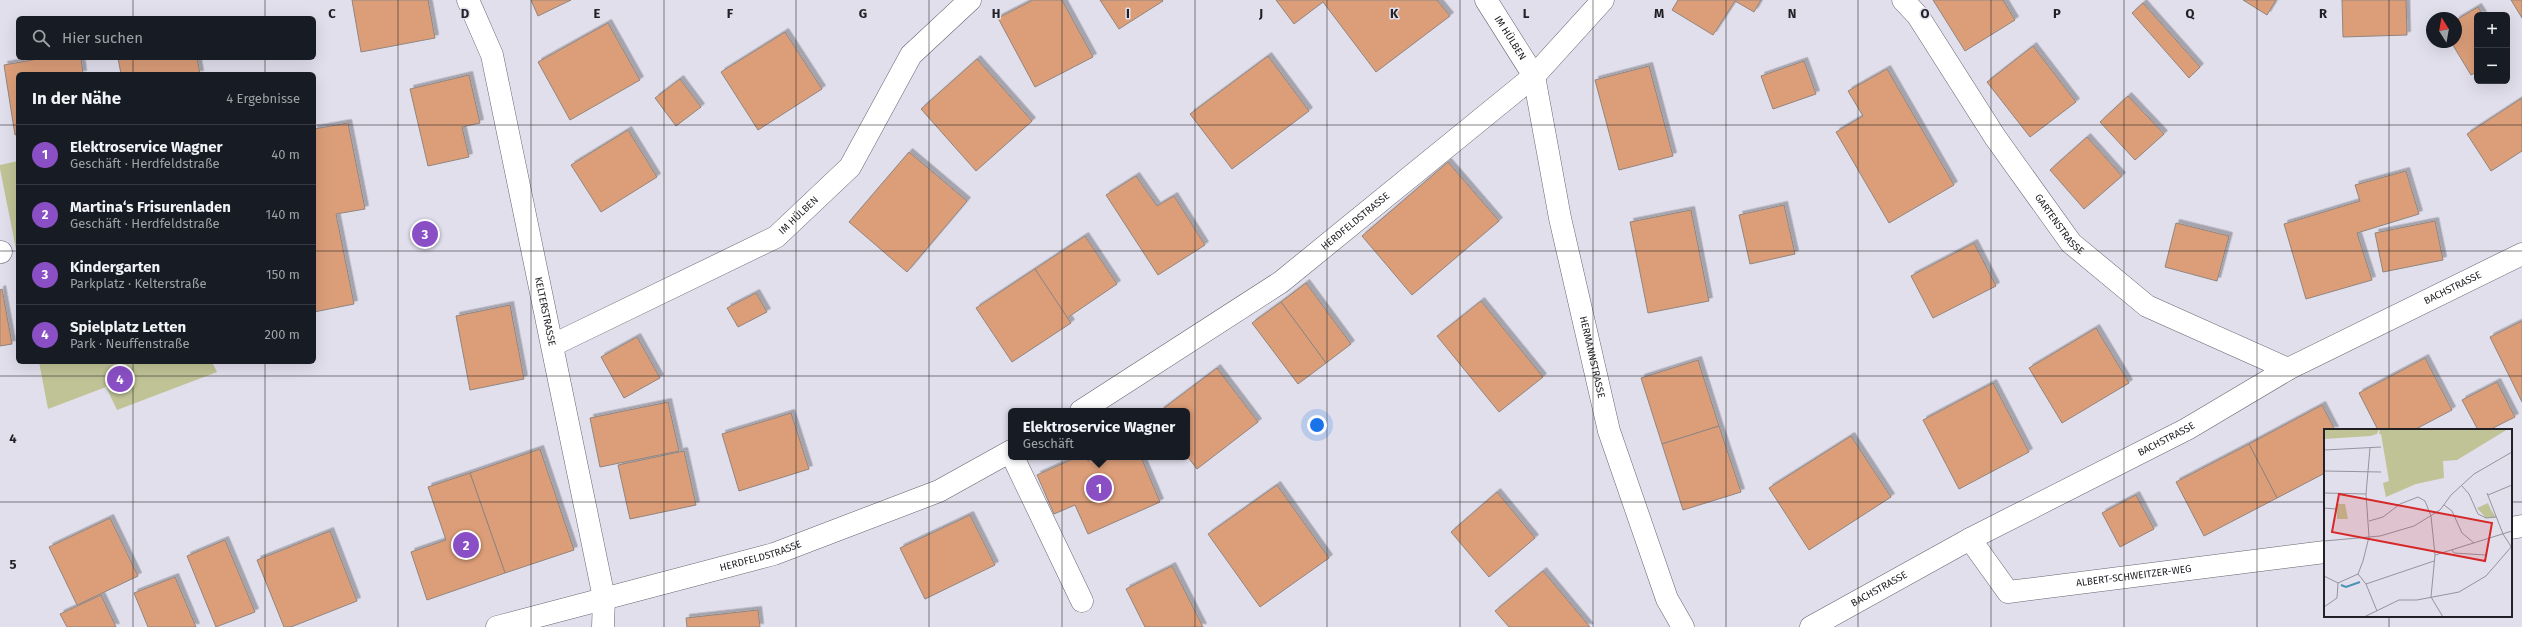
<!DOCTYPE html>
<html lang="de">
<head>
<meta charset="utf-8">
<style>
	body { margin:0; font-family:"Fira Sans",sans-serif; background:#20242c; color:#f1f3f6 }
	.controls { position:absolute; right:12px; top:12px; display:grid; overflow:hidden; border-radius:6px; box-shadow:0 4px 16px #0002 }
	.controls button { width:36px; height:36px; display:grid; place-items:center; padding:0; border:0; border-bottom:1px solid #363941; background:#171b24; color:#f1f3f6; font:20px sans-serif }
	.compass { position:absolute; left:2426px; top:12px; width:36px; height:36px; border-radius:50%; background:#171b24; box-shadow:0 4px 16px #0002; rotate:349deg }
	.you { position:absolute; left:1317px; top:425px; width:14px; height:14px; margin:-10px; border:3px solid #fff; border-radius:50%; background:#1a73e8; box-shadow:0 0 0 6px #1a73e833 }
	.badge { display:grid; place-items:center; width:26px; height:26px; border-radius:50%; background:#8a4fc5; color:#fff; font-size:13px; font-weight:700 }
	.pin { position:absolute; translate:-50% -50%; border:2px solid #fff; box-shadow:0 1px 4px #0006 }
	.popup { position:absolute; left:1008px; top:408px; width:182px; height:52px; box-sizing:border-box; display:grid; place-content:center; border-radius:6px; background:#171b24; filter:drop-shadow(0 1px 3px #0005); font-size:13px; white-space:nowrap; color:#9ea1a6 }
	.popup b { font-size:15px; color:#f1f3f6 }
	.popup::after { content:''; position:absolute; left:50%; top:100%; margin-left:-8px; border:8px solid transparent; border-top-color:#171b24 }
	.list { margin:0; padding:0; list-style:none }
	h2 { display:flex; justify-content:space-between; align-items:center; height:52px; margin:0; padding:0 16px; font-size:17px }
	h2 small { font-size:13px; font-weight:400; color:#9ea1a6 }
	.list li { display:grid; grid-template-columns:26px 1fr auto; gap:12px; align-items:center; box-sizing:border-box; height:60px; padding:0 16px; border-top:1px solid #363941 }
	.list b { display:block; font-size:15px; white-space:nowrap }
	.list p { margin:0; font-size:13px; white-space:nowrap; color:#9ea1a6 }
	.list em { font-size:13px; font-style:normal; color:#9ea1a6 }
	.icon { flex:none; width:22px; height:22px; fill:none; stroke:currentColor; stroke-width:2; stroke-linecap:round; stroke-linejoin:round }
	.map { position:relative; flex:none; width:2522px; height:627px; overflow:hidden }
	.search { position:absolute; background:#171b24; box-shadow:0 4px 16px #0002; left:16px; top:16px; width:300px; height:44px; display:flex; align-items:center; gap:10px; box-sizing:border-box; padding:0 14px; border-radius:6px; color:#9ea1a6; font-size:15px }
	.panel { position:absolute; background:#171b24; box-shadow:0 4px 16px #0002; left:16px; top:72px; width:300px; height:292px; border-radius:6px }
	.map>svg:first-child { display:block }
	.green { fill:#c0c396 }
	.building { fill:#dc9e79; stroke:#91857f; filter:url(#shadow) }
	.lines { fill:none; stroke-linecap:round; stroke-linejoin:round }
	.minor-casing { stroke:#65636e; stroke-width:23 }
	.minor { stroke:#fff; stroke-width:22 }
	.grid { fill:none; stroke:#222126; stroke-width:1; stroke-opacity:0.55 }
	.labels { text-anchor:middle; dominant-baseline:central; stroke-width:3; stroke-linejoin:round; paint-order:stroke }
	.street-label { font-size:10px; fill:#222126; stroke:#e1dfec }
	.inset-river { fill:none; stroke:#4b92b7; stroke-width:2 }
	.inset-road { fill:none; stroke:#95939d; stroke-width:1 }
	.view { fill:#d62828; fill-opacity:0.15; stroke:#d62828; stroke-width:2 }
	.inset-edge { fill:none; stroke:#222126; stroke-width:2 }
	.grid-label { font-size:13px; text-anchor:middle; font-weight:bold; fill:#222126; stroke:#e1dfec; stroke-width:3; stroke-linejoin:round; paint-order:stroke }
</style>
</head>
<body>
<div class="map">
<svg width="2522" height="627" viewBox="0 0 2522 627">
	<defs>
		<filter id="shadow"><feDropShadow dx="3.5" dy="-3.5" stdDeviation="0" flood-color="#0004"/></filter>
	</defs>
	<rect width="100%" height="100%" fill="#e1dfec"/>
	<!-- green -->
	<g class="green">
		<path d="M 18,161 L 18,259 L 0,169 L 0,165 Z"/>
		<path d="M 39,362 L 212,362 L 217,372 L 117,410 L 106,387 L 48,409 Z"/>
	</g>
	<!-- building -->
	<g class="building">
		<path d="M 352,0 L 428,0 L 435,38 L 361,52 Z"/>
		<path d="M 531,0 L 571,0 L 538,16 Z"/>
		<path d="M 1033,0 L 1062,0 L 1093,57 L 1035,87 L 998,18 Z"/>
		<path d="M 1100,0 L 1162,0 L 1163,1 L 1119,29 Z"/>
		<path d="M 1276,0 L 1437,0 L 1450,16 L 1376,72 L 1323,2 L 1294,24 Z"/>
		<path d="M 1678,0 L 1761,0 L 1754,12 L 1735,1 L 1713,35 L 1672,10 Z"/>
		<path d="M 1933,0 L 2003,0 L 2015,20 L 1965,51 Z"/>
		<path d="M 2243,0 L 2276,0 L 2267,15 Z"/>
		<path d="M 2342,0 L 2406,0 L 2407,35 L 2343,37 Z"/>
		<path d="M 2511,0 L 2522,0 L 2522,18 Z"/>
		<path d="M 2143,3 L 2200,67 L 2189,78 L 2132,13 Z"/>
		<path d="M 2478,7 L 2483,15 L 2477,15 L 2477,72 L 2471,75 L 2451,42 L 2456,42 L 2456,20 Z"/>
		<path d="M 608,23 L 640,80 L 570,120 L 538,62 Z"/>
		<path d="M 785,32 L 822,89 L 758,130 L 721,72 Z"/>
		<path d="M 2033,46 L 2076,102 L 2030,137 L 1987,82 Z"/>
		<path d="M 1268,56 L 1309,111 L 1232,169 L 1190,114 Z"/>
		<path d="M 44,58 L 81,58 L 83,74 L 18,74 L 18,134 L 15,135 L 4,65 Z"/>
		<path d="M 118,58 L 197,58 L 200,74 L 121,74 Z"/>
		<path d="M 977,59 L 1032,121 L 976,171 L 921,109 Z"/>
		<path d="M 1804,61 L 1816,94 L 1773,109 L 1761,76 Z"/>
		<path d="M 1649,66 L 1673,156 L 1619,170 L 1595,80 Z"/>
		<path d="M 1887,69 L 1954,185 L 1889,223 L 1836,132 L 1863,116 L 1848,91 Z"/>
		<path d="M 469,75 L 480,123 L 462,127 L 469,157 L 428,166 L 410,89 Z"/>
		<path d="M 680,79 L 701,107 L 676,126 L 655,98 Z"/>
		<path d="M 2128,96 L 2164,134 L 2135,160 L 2100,122 Z"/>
		<path d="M 2522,98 L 2522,151 L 2491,171 L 2467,134 Z"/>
		<path d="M 348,123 L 365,209 L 336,214 L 354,304 L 314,312 L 314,129 Z"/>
		<path d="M 628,130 L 657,177 L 601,212 L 571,165 Z"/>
		<path d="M 2087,137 L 2122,176 L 2084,209 L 2050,170 Z"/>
		<path d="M 909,152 L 967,201 L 907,272 L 849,222 Z"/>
		<path d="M 1448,162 L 1499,221 L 1412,295 L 1362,236 Z"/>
		<path d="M 2406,171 L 2419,214 L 2357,233 L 2372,280 L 2306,299 L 2284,224 L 2360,201 L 2355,185 Z"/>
		<path d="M 1136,176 L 1157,206 L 1174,196 L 1205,245 L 1158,275 L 1106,195 Z"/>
		<path d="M 1784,205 L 1795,254 L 1750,264 L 1739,215 Z"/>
		<path d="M 1691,210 L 1709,301 L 1648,313 L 1630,222 Z"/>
		<path d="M 2435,221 L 2443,260 L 2383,272 L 2375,233 Z"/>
		<path d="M 2176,223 L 2229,236 L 2217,281 L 2165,267 Z"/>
		<path d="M 1085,236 L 1117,284 L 1067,318 L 1035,269 Z"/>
		<path d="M 1974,243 L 1996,286 L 1933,318 L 1911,276 Z"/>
		<path d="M 1035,269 L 1071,323 L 1012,362 L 976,308 Z"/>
		<path d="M 1306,283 L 1351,344 L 1326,363 L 1281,302 Z"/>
		<path d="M 2,289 L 12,344 L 0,346 L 0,290 Z"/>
		<path d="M 756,293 L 767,312 L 738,327 L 727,308 Z"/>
		<path d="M 1481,301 L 1543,377 L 1499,412 L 1437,336 Z"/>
		<path d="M 1281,302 L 1326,363 L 1298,384 L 1252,323 Z"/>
		<path d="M 510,305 L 524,379 L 470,390 L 456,316 Z"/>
		<path d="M 2522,321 L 2522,402 L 2490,337 Z"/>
		<path d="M 2096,328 L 2129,383 L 2062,423 L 2029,368 Z"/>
		<path d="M 637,337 L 660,378 L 624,398 L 601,357 Z"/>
		<path d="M 2425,358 L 2452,410 L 2414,430 L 2378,430 L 2359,393 Z"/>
		<path d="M 1698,360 L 1719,426 L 1662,444 L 1641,378 Z"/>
		<path d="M 1217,368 L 1258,422 L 1197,469 L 1187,456 L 1187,411 L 1160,411 Z"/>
		<path d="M 2497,382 L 2515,417 L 2489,430 L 2478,430 L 2462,400 Z"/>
		<path d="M 1993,383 L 2029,452 L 1959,489 L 1923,420 Z"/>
		<path d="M 668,402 L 679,451 L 600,467 L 590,418 Z"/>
		<path d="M 2322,405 L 2335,430 L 2325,430 L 2325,473 L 2277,498 L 2249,444 Z"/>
		<path d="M 791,413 L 809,469 L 739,491 L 722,434 Z"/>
		<path d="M 1719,426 L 1741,492 L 1683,510 L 1662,444 Z"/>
		<path d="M 1851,436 L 1891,497 L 1809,550 L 1769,488 Z"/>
		<path d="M 2249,444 L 2277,498 L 2204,536 L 2176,482 Z"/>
		<path d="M 540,449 L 574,550 L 505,573 L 470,473 Z"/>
		<path d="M 684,451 L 696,505 L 630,519 L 618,465 Z"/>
		<path d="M 1077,457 L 1086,457 L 1088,461 L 1096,457 L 1141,457 L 1160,502 L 1088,534 L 1075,505 L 1054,514 L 1037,475 Z"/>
		<path d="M 470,473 L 505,573 L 427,600 L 411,552 L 446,540 L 428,487 Z"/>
		<path d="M 1277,485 L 1329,558 L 1260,607 L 1208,534 Z"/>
		<path d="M 1497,492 L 1535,538 L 1489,577 L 1451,532 Z"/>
		<path d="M 2136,495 L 2154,529 L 2120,547 L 2102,513 Z"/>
		<path d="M 970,515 L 995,565 L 925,599 L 900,548 Z"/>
		<path d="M 110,518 L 138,576 L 77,605 L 49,547 Z"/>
		<path d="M 330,531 L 357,601 L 291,627 L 284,627 L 257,560 Z"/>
		<path d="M 225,540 L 255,612 L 216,627 L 187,556 Z"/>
		<path d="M 1172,566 L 1203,627 L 1145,627 L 1126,589 Z"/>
		<path d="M 1543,571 L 1590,627 L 1509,627 L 1495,611 Z"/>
		<path d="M 175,577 L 196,627 L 148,627 L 134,593 Z"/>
		<path d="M 101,595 L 116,627 L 67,627 L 60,614 Z"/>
		<path d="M 758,610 L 760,627 L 687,627 L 686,618 Z"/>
	</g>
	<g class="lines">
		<defs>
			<g id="minor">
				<path id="s1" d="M 468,0 L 492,55 L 604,598 L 603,627"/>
				<path id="s2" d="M 1486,0 L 1534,76 L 1560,218 L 1609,431 L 1667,599 L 1683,627"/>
				<path id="s3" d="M 1903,0 L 1918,16 L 1995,137 L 2071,243 L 2147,306 L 2288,369"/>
				<path d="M 0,252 L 1,252"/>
				<path id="s4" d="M 553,345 L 776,237 L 850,167 L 911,55 L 970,0"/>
				<path id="s5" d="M 1081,411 L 1281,282 L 1534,76 L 1603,0"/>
				<path d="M 1013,457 L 1082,601"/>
				<path d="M 2511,528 L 2522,526"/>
				<path id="s6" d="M 1970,539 L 2008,592 L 2325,552"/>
				<path id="s7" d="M 497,627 L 774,554 L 939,491 L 1011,451"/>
				<path id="s8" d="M 1811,627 L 1970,539 L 2187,429 L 2288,369 L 2522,254"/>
			</g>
		</defs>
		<!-- minor casing -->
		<use href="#minor" class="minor-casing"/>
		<!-- minor -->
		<use href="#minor" class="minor"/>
	</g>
	<!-- grid -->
	<path class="grid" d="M 133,0 L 133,18M 265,0 L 265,18M 398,0 L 398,627M 531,0 L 531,627M 664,0 L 664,627M 796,0 L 796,627M 929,0 L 929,627M 1062,0 L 1062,627M 1195,0 L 1195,627M 1327,0 L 1327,627M 1460,0 L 1460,627M 1593,0 L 1593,627M 1726,0 L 1726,627M 1858,0 L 1858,627M 1991,0 L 1991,627M 2124,0 L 2124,627M 2257,0 L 2257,627M 2389,0 L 2389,430M 133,58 L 133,74M 265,58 L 265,74M 0,125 L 18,125M 314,125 L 2522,125M 0,251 L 18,251M 314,251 L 2522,251M 133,362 L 133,627M 265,362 L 265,627M 0,376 L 2522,376M 0,502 L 2325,502M 2511,502 L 2522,502M 2389,616 L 2389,627"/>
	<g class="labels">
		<!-- street labels -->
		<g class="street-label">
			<text stroke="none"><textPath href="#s2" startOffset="45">IM HÜLBEN</textPath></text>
			<text stroke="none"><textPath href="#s4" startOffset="279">IM HÜLBEN</textPath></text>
			<text stroke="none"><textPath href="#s5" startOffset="334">HERDFELDSTRASSE</textPath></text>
			<text stroke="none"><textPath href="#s3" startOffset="274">GARTENSTRASSE</textPath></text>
			<text stroke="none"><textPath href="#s8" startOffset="726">BACHSTRASSE</textPath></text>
			<text stroke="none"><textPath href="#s1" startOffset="322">KELTERSTRASSE</textPath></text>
			<text stroke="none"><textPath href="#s2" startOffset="377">HERMANNSTRASSE</textPath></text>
			<text stroke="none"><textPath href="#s8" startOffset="402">BACHSTRASSE</textPath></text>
			<text stroke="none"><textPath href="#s7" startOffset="273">HERDFELDSTRASSE</textPath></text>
			<text stroke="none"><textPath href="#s6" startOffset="192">ALBERT-SCHWEITZER-WEG</textPath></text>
			<text stroke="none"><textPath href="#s8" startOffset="78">BACHSTRASSE</textPath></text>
		</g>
	</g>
	<!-- overview -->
	<g transform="translate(2324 429)">
		<rect width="188" height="188" fill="#e1dfec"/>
		<path d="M 0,0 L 55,0 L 53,5 L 46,7 L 0,10 ZM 56,0 L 184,0 L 133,31 L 119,32 L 120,49 L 92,55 L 62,68 L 59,54 L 65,52 L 57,5 L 55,5 ZM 164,74 L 167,81 L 172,88 L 162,89 L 153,79 ZM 13,75 L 21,75 L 24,90 L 13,90 Z" fill="#c0c396"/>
		<path class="inset-river" d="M 17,156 L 22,158 L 36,153"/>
		<path class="inset-road" d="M 0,21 L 57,18M 0,42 L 57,43M 138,57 L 145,65 L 154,85 L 162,89 L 172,88M 0,64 L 42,65M 163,64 L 179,105 L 188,119M 164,66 L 188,56M 120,76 L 128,82 L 138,104 L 150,114M 0,79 L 12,80M 45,92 L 59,88 L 76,75 L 94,68 L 101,72 L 107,87 L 111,126 L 107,168 L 119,188M 0,112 L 56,107 L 90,97 L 116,81 L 127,66 L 150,45 L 188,23M 128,121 L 130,124 L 162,126M 111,126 L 188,102M 34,145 L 42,155M 0,147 L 14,154 L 34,145 L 39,132 L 45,108 L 42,65 L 46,19M 42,155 L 110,132M 42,155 L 53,182M 0,178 L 13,169 L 14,154M 40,188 L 75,171 L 93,171 L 135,163 L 162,147 L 188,117"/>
		<path class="view" d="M 15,65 L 168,94 L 161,132 L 8,103 Z"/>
		<rect width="188" height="188" class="inset-edge"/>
	</g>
	<g class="grid-label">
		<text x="332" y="18">C</text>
		<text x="465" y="18">D</text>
		<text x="597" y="18">E</text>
		<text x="730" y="18">F</text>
		<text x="863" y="18">G</text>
		<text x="996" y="18">H</text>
		<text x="1128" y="18">I</text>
		<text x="1261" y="18">J</text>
		<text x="1394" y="18">K</text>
		<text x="1526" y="18">L</text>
		<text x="1659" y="18">M</text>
		<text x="1792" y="18">N</text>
		<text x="1925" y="18">O</text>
		<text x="2057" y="18">P</text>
		<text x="2190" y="18">Q</text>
		<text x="2323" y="18">R</text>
		<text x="13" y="443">4</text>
		<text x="13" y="569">5</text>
	</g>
</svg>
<div class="controls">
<button>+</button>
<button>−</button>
</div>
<svg class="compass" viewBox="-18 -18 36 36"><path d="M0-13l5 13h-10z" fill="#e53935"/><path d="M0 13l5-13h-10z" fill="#9ea1a6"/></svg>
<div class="you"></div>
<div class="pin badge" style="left:1099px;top:488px">1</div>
<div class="popup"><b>Elektroservice Wagner</b>Geschäft</div>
<div class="pin badge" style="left:466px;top:545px">2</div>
<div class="pin badge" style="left:425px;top:234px">3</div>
<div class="pin badge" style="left:120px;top:379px">4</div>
<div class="search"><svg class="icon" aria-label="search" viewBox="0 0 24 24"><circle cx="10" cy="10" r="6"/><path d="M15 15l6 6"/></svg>Hier suchen</div>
<section class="panel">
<h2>In der Nähe<small>4 Ergebnisse</small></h2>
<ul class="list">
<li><span class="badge">1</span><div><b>Elektroservice Wagner</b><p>Geschäft · Herdfeldstraße</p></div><em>40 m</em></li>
<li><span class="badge">2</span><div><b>Martina‘s Frisurenladen</b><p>Geschäft · Herdfeldstraße</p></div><em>140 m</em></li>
<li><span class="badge">3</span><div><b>Kindergarten</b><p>Parkplatz · Kelterstraße</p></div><em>150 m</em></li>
<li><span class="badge">4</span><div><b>Spielplatz Letten</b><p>Park · Neuffenstraße</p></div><em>200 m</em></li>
</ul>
</section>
</div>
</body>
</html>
